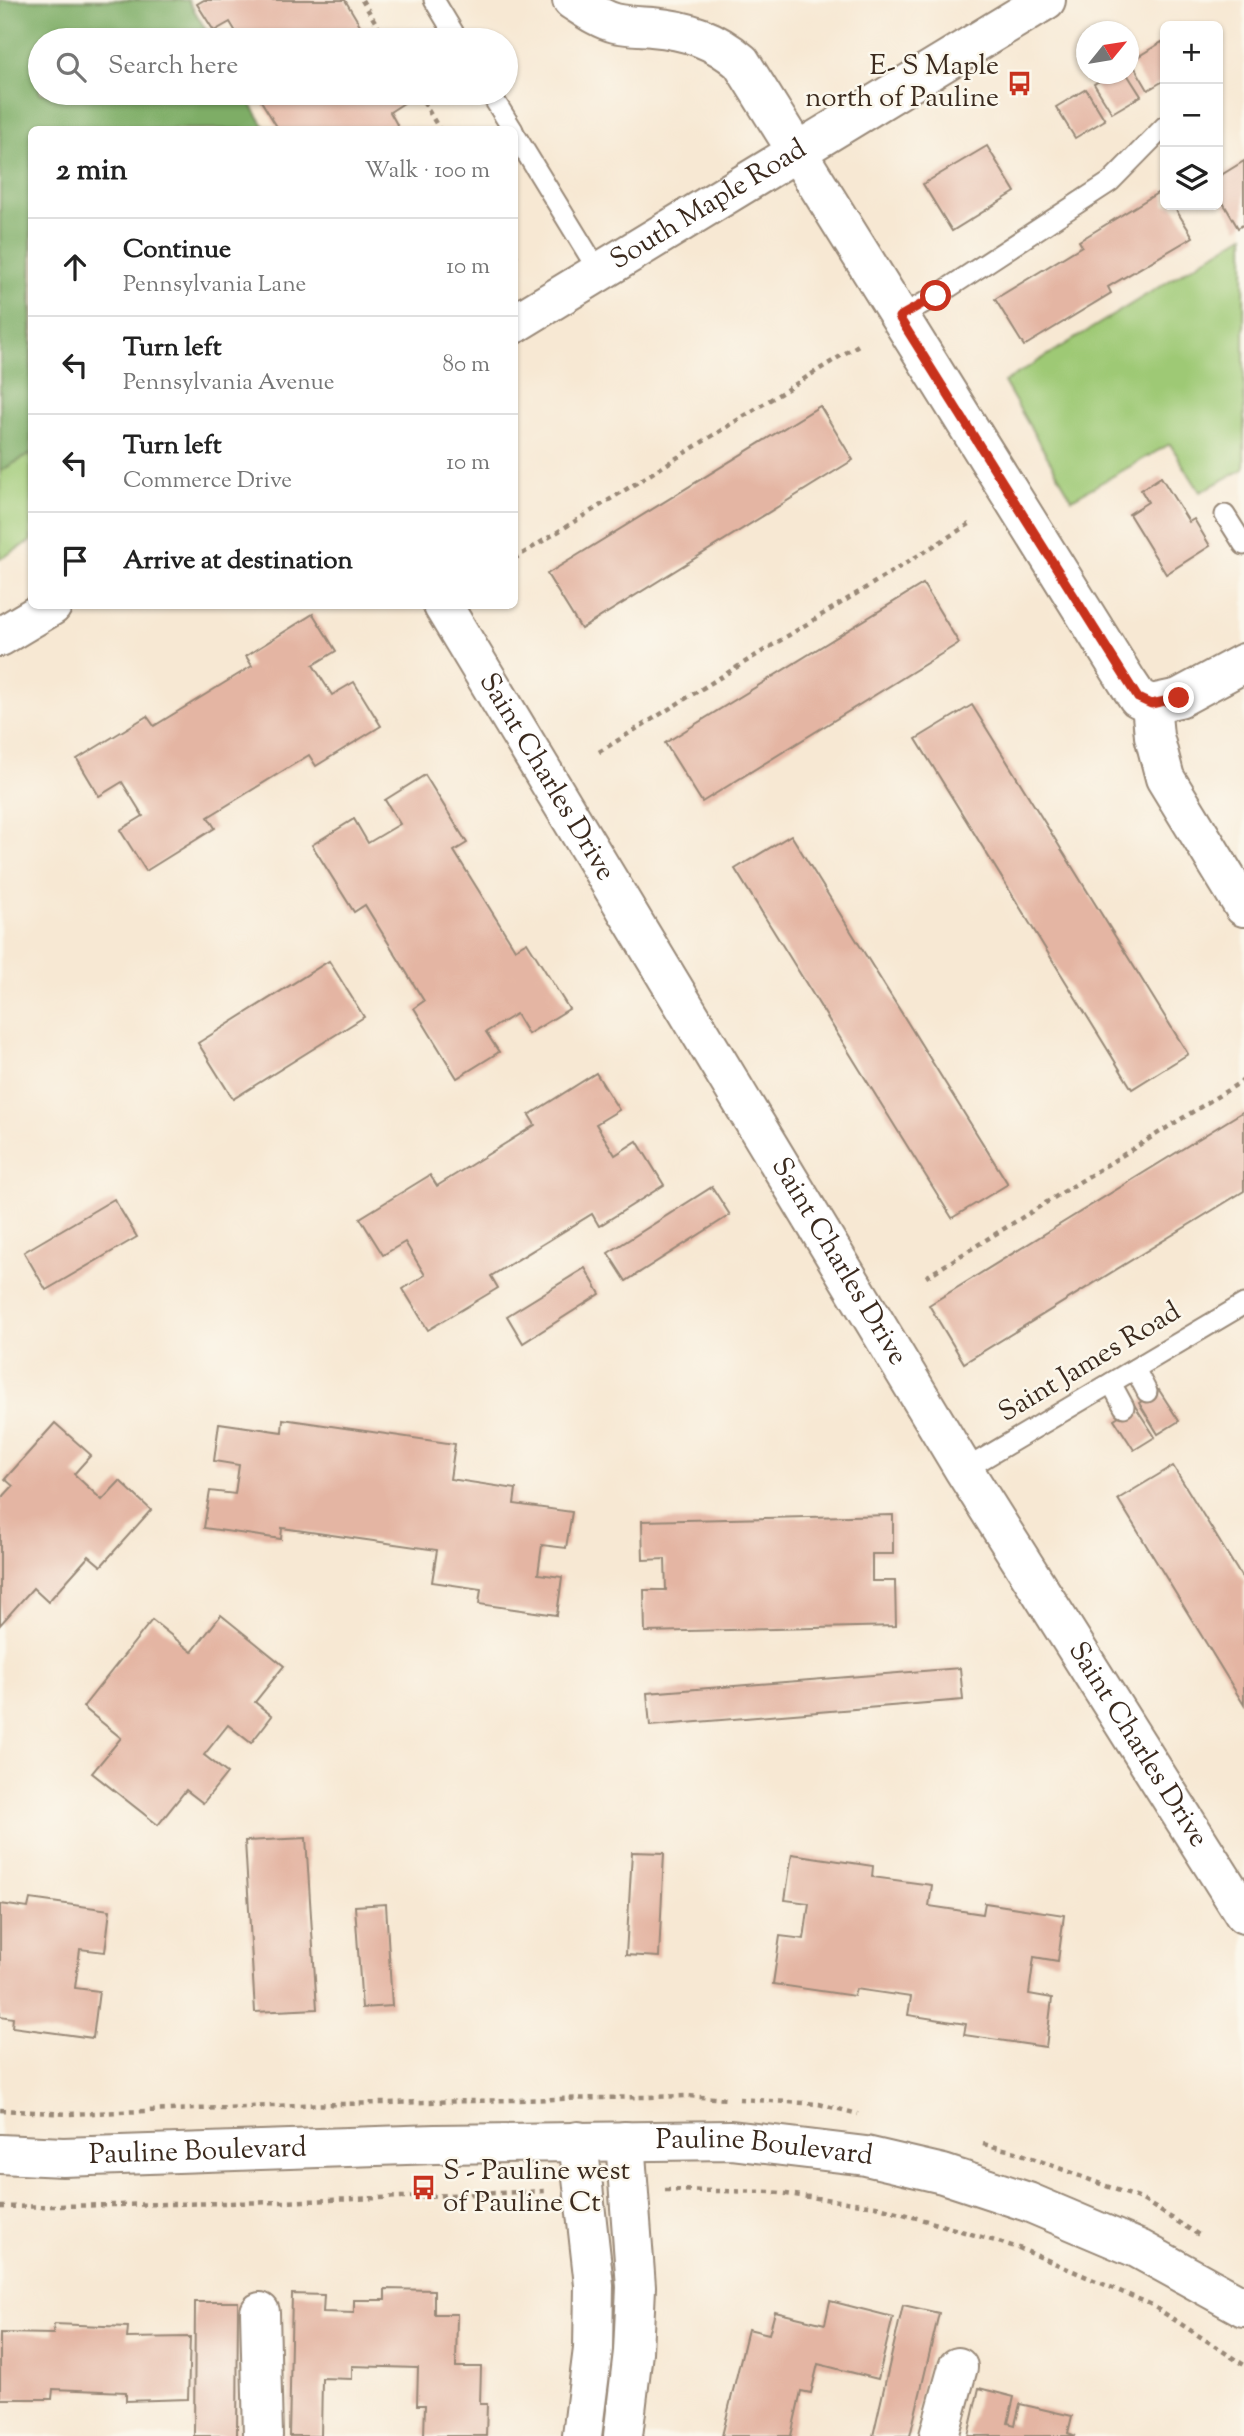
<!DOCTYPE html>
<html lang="en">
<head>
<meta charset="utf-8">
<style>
	body { margin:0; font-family:"Sorts Mill Goudy",serif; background:#f6f6f6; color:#222 }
	.controls { position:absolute; right:21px; top:21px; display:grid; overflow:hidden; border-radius:10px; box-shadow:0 2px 5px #0004 }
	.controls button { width:63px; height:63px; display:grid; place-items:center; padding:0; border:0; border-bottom:2px solid #e0e0e0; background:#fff; color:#222; font:35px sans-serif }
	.compass { position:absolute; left:1076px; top:21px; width:63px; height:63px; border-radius:50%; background:#fff; box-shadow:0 2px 5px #0004; rotate:60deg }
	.stop { position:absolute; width:21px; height:21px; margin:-16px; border:5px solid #c8321e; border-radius:50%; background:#fff }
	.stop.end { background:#c8321e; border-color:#fff; box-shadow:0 2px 7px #0008 }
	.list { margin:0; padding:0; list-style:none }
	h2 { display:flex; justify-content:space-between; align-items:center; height:91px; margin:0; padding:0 28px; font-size:30px }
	h2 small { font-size:23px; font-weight:400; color:#767676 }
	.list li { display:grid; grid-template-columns:46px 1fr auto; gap:21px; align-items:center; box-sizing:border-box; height:98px; padding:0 28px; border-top:2px solid #e0e0e0 }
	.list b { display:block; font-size:26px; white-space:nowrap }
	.list p { margin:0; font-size:23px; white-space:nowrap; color:#767676 }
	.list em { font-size:23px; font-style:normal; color:#767676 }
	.icon { flex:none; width:38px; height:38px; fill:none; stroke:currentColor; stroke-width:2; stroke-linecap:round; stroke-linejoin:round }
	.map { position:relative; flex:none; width:1244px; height:2436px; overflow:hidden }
	.search { position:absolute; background:#fff; box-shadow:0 2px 5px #0004; left:28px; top:28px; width:490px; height:77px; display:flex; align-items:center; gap:18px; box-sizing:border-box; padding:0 24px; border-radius:38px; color:#767676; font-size:26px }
	.panel { position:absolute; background:#fff; box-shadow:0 2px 5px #0004; left:28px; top:126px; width:490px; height:483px; border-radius:10px }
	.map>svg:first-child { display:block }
	.green { fill:#9ec975; stroke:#6c7a4a; stroke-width:2 }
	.forest { fill:#7ead66; stroke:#5c6c42; stroke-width:2 }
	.building { fill:#e4b5a3 }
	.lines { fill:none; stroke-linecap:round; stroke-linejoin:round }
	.service-casing { stroke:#998978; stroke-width:23 }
	.minor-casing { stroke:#998978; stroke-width:42 }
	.tertiary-casing { stroke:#998978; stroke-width:42 }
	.path { stroke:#998978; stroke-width:4.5; stroke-dasharray:5 5; stroke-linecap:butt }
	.service { stroke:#fff; stroke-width:19 }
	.minor { stroke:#fff; stroke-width:38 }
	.tertiary { stroke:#fff; stroke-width:38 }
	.route { stroke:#c8321e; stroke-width:9 }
	.labels { text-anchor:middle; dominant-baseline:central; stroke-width:5; stroke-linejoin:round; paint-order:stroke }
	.poi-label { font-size:28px; fill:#3b2a1e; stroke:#fbf7ec; text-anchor:end }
	.street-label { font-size:28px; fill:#3b2a1e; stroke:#fbf7ec }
</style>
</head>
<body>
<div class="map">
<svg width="1244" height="2436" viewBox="0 0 1244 2436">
	<rect width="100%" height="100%" fill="#fbf7ec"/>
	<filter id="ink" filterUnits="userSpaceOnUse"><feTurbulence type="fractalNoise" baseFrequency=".0143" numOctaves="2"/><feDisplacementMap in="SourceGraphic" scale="14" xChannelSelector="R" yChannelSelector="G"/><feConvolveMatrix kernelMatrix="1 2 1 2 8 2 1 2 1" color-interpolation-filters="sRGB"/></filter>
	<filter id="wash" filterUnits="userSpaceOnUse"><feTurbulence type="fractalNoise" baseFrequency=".00686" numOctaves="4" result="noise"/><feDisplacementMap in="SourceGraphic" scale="28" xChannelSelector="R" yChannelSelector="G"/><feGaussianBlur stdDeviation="1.57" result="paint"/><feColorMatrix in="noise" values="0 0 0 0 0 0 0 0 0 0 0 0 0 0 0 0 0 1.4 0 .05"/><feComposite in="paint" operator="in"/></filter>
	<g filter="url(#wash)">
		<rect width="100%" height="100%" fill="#f7e8d3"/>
		<!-- green -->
		<g class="green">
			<path d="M 0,233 L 32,285 L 31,541 L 0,559 Z"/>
			<path d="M 1244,235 L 1244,469 L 1200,492 L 1170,444 L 1072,499 L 1004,382 Z"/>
		</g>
		<!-- forest -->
		<path class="forest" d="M 0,0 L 188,0 L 212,40 L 40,40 L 40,93 L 244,93 L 266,129 L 32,130 L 31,454 L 0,471 Z"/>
		<g id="blocks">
			<!-- building -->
			<g class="building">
				<path d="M 204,0 L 345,0 L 369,40 L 223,40 L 236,32 L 230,22 L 214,31 L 197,4 Z"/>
				<path d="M 1162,42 L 1165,47 L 1165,80 L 1148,90 L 1131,61 Z"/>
				<path d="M 1111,74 L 1127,74 L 1141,96 L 1112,113 L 1094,84 Z"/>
				<path d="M 1086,89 L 1105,120 L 1075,138 L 1056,107 Z"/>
				<path d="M 263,93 L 402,93 L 407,101 L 390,112 L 400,130 L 279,130 L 258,96 Z"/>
				<path d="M 987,146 L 1015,192 L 952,231 L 923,184 Z"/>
				<path d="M 1244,161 L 1244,224 L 1238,228 L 1218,194 L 1218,177 Z"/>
				<path d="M 1164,189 L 1165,205 L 1173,205 L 1193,237 L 1108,287 L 1111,293 L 1024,346 L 995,299 L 1082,246 L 1079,241 Z"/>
				<path d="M 820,406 L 853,460 L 581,629 L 547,574 Z"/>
				<path d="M 1161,477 L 1189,522 L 1194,519 L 1210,546 L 1166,574 L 1129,514 L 1148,502 L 1141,490 Z"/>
				<path d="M 923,584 L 959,643 L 702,802 L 665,743 Z"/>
				<path d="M 313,614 L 336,651 L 313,665 L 332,695 L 354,682 L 381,726 L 316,766 L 309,755 L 208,817 L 215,828 L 146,871 L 120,830 L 143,816 L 122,782 L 99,796 L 77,759 L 147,716 L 154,726 L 252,666 L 246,656 Z"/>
				<path d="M 972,705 L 1188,1054 L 1132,1089 L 916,739 Z"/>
				<path d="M 425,775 L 467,843 L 454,851 L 515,949 L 527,942 L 569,1009 L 528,1034 L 516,1014 L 486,1032 L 499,1052 L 457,1078 L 414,1008 L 424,1001 L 365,905 L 354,912 L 312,845 L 354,819 L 368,843 L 400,824 L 385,800 Z"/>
				<path d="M 791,835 L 1008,1184 L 952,1218 L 735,869 Z"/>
				<path d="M 329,961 L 364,1017 L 233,1099 L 198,1043 Z"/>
				<path d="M 596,1073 L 619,1110 L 596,1124 L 615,1155 L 637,1141 L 664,1185 L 599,1226 L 592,1214 L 491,1276 L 498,1288 L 428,1330 L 403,1289 L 425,1275 L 405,1242 L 383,1255 L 360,1218 L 430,1175 L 437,1186 L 535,1125 L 529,1115 Z"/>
				<path d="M 1244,1111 L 1244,1191 L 964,1363 L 929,1305 Z"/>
				<path d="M 712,1187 L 730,1215 L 626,1281 L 608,1253 Z"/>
				<path d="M 114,1199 L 137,1237 L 46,1290 L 24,1252 Z"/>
				<path d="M 585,1268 L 600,1294 L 523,1343 L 507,1316 Z"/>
				<path d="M 1159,1390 L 1179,1421 L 1158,1434 L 1139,1403 Z"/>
				<path d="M 1135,1406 L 1155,1437 L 1134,1450 L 1114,1419 Z"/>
				<path d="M 283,1419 L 455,1444 L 450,1479 L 516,1489 L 514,1504 L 572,1512 L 566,1548 L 542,1545 L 538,1574 L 562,1577 L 557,1615 L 479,1604 L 481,1589 L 432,1582 L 437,1550 L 282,1528 L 281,1539 L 204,1528 L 210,1491 L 235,1494 L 239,1465 L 214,1461 L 219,1423 L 282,1432 Z"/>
				<path d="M 55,1423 L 91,1455 L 74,1474 L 102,1500 L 120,1481 L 151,1510 L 101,1566 L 89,1556 L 48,1602 L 33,1588 L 0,1625 L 0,1500 L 13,1486 L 5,1479 Z"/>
				<path d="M 1173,1466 L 1244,1581 L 1244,1705 L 1118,1499 Z"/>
				<path d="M 893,1515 L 893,1554 L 872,1554 L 872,1581 L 895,1581 L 896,1626 L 645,1632 L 644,1590 L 666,1590 L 665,1559 L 643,1560 L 642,1521 Z"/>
				<path d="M 221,1615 L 284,1666 L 255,1702 L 272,1716 L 251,1743 L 228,1725 L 204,1755 L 227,1773 L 203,1803 L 186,1790 L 158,1825 L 92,1773 L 121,1738 L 83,1707 L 152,1620 L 192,1652 Z"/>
				<path d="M 960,1668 L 963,1700 L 650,1726 L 647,1693 Z"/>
				<path d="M 306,1838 L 317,2009 L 255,2012 L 245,1841 Z"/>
				<path d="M 632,1852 L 664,1853 L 659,1957 L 626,1955 Z"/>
				<path d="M 792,1854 L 873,1866 L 872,1877 L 932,1885 L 929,1906 L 983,1914 L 985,1903 L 1064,1915 L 1058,1961 L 1034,1957 L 1029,1994 L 1052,1998 L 1046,2047 L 964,2035 L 966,2024 L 908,2015 L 911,1997 L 856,1989 L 854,1996 L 773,1984 L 780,1936 L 804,1939 L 809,1903 L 785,1900 Z"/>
				<path d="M 30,1899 L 110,1910 L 105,1952 L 80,1949 L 75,1988 L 99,1991 L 93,2038 L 12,2027 L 13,2018 L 0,2016 L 0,1904 L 28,1908 Z"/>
				<path d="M 386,1904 L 392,2006 L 362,2008 L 355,1906 Z"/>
				<path d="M 385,2289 L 434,2290 L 434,2314 L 457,2314 L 456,2367 L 481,2367 L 480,2404 L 487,2404 L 486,2436 L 424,2436 L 425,2405 L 417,2405 L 418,2368 L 352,2366 L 352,2379 L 322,2378 L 321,2436 L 289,2436 L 292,2294 L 324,2295 L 323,2312 L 354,2313 L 354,2300 L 385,2300 Z"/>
				<path d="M 830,2301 L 893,2317 L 878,2379 L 818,2364 L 811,2393 L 801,2391 L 791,2436 L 722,2436 L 748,2329 L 769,2334 L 775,2312 L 825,2324 Z"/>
				<path d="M 195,2302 L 238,2302 L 237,2436 L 194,2436 Z"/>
				<path d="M 903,2305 L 939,2313 L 910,2436 L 873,2436 Z"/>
				<path d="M 54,2324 L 128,2327 L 127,2338 L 190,2337 L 188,2399 L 126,2401 L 126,2392 L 53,2389 L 52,2399 L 0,2399 L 0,2333 L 53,2334 Z"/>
				<path d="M 979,2388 L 1014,2397 L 1008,2423 L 1015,2425 L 1020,2404 L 1072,2416 L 1068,2433 L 1076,2436 L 968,2436 Z"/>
			</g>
		</g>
	</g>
	<g filter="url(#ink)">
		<use href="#blocks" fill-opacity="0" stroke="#998978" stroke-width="2"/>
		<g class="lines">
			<defs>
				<g id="service">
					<path d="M 434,0 L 458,40"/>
					<path d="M 490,93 L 513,130"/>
					<path d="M 514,133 L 599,272"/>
					<path d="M 899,317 L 936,296 L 1110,182 L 1165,126"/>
					<path d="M 1225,515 L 1244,545"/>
					<path d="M 1135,1369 L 1147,1392"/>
					<path d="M 1111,1383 L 1124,1407"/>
					<path d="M 964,1470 L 1244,1304"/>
				</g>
				<g id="minor">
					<path d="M 572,0 C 586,9 599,19 615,23 C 627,26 640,26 652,27 C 687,30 714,39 741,62 L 1128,683 L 1138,698 L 1151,704"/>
					<path id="s1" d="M 443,606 L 964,1470 L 1244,1914"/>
					<path d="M 1151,704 L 1154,736 L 1165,778 L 1244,907"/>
					<path d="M 1151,704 L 1179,698 L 1244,663"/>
					<path d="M 578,2141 L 594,2285 L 593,2349 L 582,2436"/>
					<path d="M 260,2312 L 263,2436"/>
					<path d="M 623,2436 L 633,2352 L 636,2287 L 625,2141"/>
					<path d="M 939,2436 L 958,2367"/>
				</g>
				<g id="tertiary">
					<path id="s2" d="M 514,324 L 1046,0"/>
					<path d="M 0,637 L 52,606"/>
					<path id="s3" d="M 0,2154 L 63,2157 L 435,2144 L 731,2140 L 866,2156 L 943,2174 L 1028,2202 L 1139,2249 L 1244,2307"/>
				</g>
			</defs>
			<!-- service casing -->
			<use href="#service" class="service-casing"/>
			<!-- minor casing -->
			<use href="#minor" class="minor-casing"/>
			<!-- tertiary casing -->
			<use href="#tertiary" class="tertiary-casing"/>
			<!-- path -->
			<g class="path">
				<path d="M 362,0 L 386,40"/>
				<path d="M 418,93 L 440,130"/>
				<path d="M 514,253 L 520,261"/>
				<path d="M 514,559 L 860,344"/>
				<path d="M 599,752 L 971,523"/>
				<path d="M 926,1277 L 1244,1080"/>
				<path d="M 739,2099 L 819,2104 L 858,2114"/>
				<path d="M 0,2110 L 69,2114 L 298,2105 L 688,2096 L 727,2099"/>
				<path d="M 983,2144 L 1016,2152 L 1141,2199 L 1199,2235"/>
				<path d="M 665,2190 L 772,2192 L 876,2206 L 1019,2248 L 1150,2304 L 1244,2365"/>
				<path d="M 0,2207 L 283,2202 L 545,2191"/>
			</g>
			<!-- service -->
			<use href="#service" class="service"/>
			<!-- minor -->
			<use href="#minor" class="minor"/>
			<!-- tertiary -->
			<use href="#tertiary" class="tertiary"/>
		</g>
	</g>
	<g class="lines" filter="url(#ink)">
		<!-- route -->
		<path class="route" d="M 936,296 L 899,317 L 1138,698 L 1151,704 L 1179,698"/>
	</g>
	<!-- icons -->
	<defs>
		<symbol id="bus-bare" viewBox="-9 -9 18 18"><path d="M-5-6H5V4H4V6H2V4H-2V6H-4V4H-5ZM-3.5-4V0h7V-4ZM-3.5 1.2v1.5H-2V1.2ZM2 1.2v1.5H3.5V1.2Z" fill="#c8321e" stroke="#fbf7ec" stroke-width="2.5" paint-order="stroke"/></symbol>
	</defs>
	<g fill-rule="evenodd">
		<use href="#bus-bare" x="1002" y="66" width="35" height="35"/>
		<use href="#bus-bare" x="406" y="2170" width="35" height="35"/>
	</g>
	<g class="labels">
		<!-- poi labels -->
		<g class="poi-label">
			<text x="999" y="67">E- S Maple<tspan x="999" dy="32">north of Pauline</tspan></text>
			<text x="443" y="2172" text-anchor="start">S - Pauline west<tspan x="443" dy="32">of Pauline Ct</tspan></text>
		</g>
		<!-- street labels -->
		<g class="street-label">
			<text stroke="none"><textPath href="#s2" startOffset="228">South Maple Road</textPath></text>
			<text stroke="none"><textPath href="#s1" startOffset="200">Saint Charles Drive</textPath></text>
			<text stroke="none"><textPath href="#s1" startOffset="766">Saint Charles Drive</textPath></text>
			<text transform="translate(1090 1363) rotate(-31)">Saint James Road</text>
			<text stroke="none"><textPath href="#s1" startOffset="1334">Saint Charles Drive</textPath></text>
			<text stroke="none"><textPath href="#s3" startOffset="765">Pauline Boulevard</textPath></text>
			<text stroke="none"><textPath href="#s3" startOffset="198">Pauline Boulevard</textPath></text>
		</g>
	</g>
</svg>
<div class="controls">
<button>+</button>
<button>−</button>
<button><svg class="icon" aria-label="layers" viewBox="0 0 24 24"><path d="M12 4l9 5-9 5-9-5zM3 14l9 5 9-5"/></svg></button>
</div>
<svg class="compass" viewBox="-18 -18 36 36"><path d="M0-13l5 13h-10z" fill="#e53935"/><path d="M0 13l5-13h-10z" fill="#767676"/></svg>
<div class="stop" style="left:936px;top:296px"></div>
<div class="stop end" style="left:1179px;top:698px"></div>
<div class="search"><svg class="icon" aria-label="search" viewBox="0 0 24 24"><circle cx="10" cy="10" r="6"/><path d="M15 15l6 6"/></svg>Search here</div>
<section class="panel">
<h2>2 min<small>Walk · 100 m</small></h2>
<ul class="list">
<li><svg class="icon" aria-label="ahead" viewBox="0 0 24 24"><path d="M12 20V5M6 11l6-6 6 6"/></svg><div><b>Continue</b><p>Pennsylvania Lane</p></div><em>10 m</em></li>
<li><svg class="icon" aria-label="left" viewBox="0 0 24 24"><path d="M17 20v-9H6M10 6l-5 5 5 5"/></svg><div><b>Turn left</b><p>Pennsylvania Avenue</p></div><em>80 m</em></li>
<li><svg class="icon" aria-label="left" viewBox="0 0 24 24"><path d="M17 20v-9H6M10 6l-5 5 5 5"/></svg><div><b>Turn left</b><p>Commerce Drive</p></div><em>10 m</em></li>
<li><svg class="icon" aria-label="arrive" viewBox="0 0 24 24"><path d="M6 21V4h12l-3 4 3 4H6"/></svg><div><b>Arrive at destination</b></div></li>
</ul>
</section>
</div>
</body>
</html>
